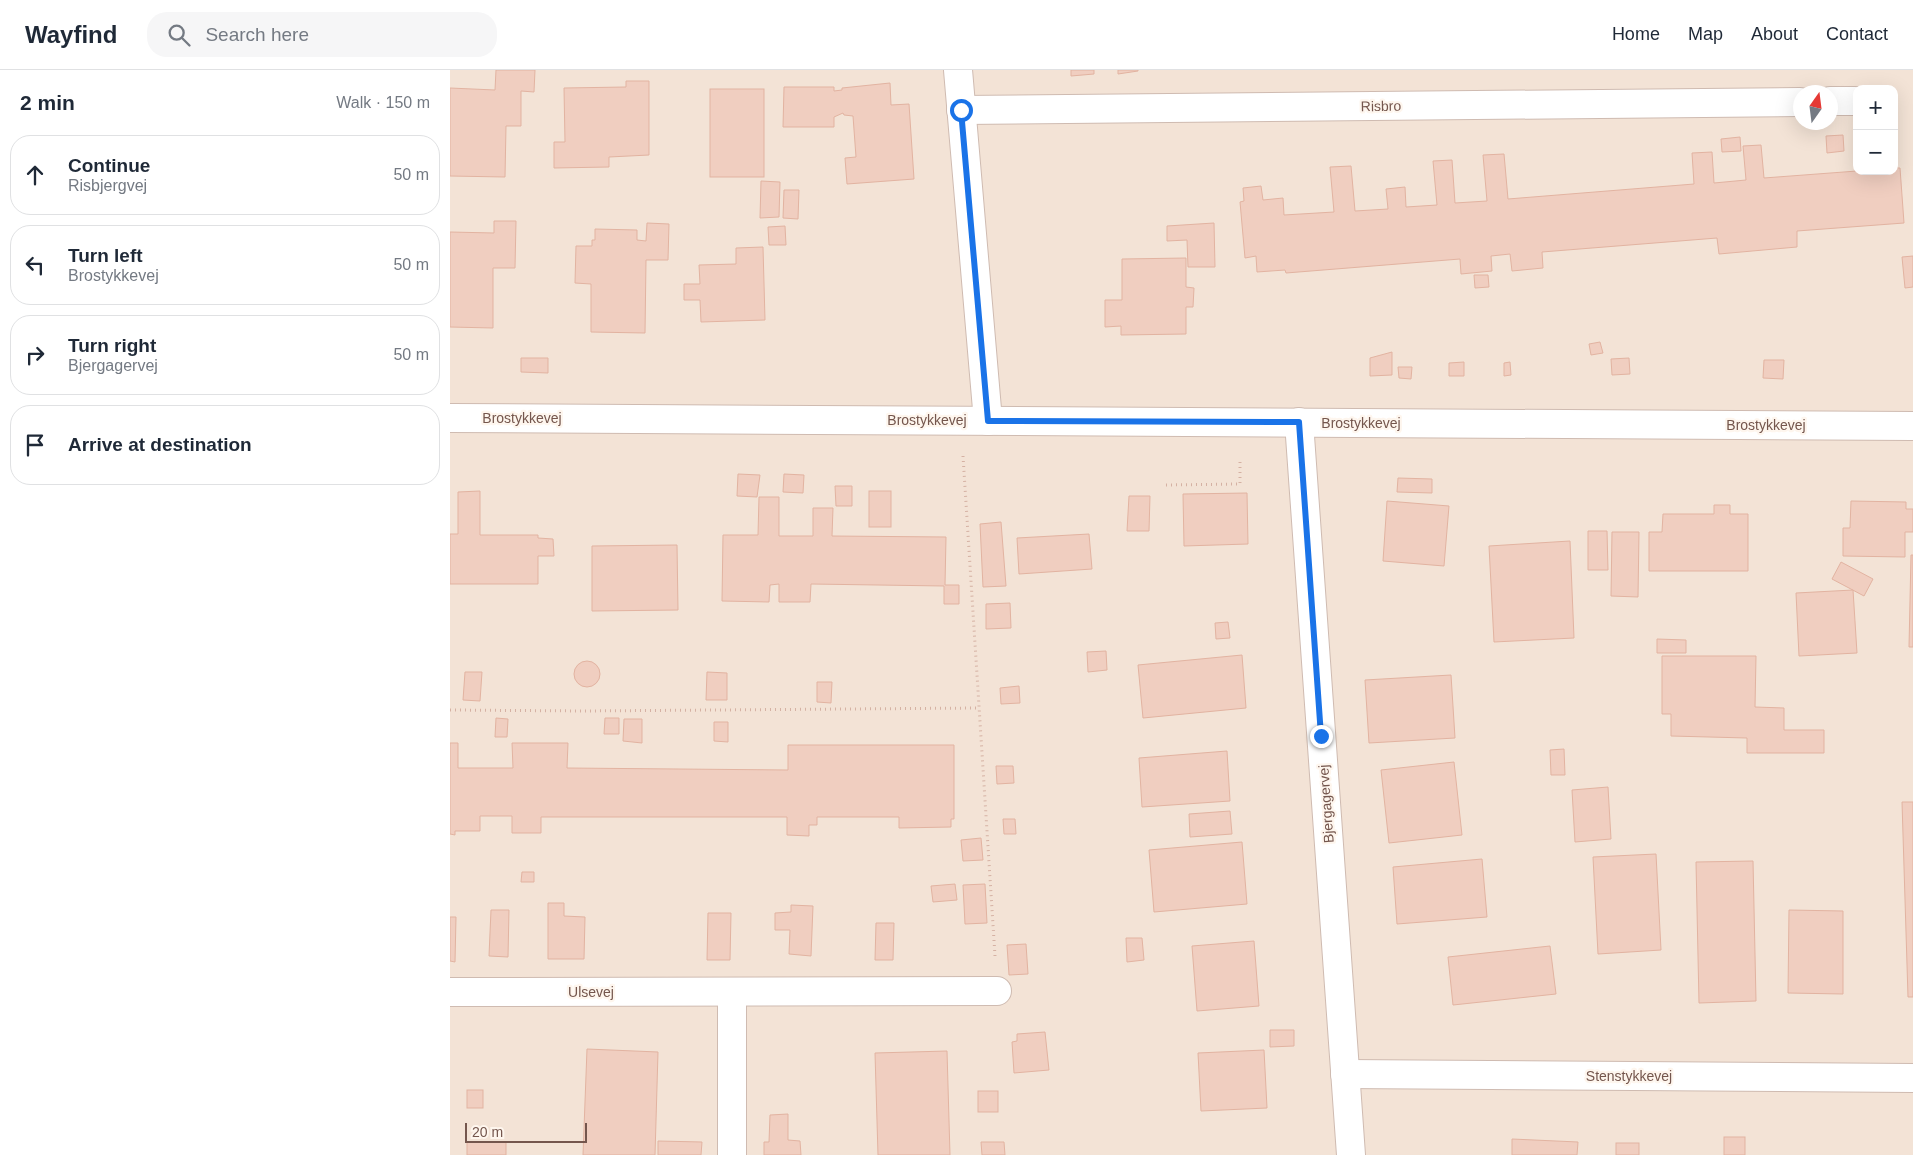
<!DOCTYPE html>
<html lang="en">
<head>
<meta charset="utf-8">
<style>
	body { margin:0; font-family:Helvetica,sans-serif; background:#f6f6f7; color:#1f2937 }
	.controls { position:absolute; right:15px; top:15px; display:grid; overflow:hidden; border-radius:10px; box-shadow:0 5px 20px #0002 }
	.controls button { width:45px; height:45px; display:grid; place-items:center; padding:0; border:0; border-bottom:1px solid #e0e1e3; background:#fff; color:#1f2937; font:25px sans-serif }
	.compass { position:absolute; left:1343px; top:15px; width:45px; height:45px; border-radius:50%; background:#fff; box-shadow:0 5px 20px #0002; rotate:14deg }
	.scale { position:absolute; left:15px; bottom:12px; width:122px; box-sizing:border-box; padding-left:5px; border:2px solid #74564d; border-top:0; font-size:14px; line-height:18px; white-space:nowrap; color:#74564d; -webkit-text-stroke:4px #fef6ee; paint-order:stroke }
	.stop { position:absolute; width:15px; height:15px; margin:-11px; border:4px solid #1a73e8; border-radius:50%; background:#fff }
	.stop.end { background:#1a73e8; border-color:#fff; box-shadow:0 1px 5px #0008 }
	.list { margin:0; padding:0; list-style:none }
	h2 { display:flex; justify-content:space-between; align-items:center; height:65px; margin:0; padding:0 20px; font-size:21px }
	h2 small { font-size:16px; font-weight:400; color:#747a83 }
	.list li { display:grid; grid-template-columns:32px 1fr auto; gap:15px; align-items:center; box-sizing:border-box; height:80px; margin:0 10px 10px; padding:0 10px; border:1px solid #e0e1e3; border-radius:20px }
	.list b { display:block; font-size:19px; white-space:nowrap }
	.list p { margin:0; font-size:16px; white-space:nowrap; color:#747a83 }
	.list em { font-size:16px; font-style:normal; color:#747a83 }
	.icon { flex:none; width:28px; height:28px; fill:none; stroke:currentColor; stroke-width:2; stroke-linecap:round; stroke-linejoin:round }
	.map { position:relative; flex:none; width:1463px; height:1085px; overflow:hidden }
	header { display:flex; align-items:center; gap:30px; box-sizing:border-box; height:70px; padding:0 25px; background:#fff; border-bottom:1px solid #e0e1e3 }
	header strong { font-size:24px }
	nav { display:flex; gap:28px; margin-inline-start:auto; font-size:18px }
	.search { width:350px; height:45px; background:#f6f6f7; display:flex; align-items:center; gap:12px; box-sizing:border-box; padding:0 18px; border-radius:20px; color:#747a83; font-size:19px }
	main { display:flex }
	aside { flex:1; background:#fff }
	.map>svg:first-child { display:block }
	.residential { fill:#f3e3d6; fill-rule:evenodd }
	.building { fill:#f0cec0; stroke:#e2b3a1 }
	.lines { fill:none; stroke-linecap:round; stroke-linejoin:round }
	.minor-casing { stroke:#cfbbb1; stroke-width:30 }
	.tertiary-casing { stroke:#cfbbb1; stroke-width:30 }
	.path { stroke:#d5b1a3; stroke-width:3; stroke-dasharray:1 4; stroke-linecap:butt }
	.minor { stroke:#fff; stroke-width:28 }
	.tertiary { stroke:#fff; stroke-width:28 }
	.route { stroke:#1a73e8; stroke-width:6 }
	.labels { text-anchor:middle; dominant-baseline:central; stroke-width:4.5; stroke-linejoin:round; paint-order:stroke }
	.street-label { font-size:14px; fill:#74564d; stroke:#fef6ee }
</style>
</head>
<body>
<header>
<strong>Wayfind</strong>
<div class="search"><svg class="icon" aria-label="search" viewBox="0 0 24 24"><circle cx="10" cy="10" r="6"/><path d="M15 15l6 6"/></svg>Search here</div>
<nav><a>Home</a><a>Map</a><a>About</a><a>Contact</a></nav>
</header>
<main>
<aside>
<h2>2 min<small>Walk · 150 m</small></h2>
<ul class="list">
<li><svg class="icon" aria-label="ahead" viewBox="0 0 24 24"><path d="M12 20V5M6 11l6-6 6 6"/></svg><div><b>Continue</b><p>Risbjergvej</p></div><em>50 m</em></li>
<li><svg class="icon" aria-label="left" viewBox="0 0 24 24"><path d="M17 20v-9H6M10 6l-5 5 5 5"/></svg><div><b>Turn left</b><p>Brostykkevej</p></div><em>50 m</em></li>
<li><svg class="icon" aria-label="right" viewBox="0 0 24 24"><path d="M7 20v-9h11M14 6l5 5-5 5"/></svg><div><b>Turn right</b><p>Bjergagervej</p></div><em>50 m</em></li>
<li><svg class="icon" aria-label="arrive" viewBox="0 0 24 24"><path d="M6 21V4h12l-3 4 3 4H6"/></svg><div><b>Arrive at destination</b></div></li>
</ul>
</aside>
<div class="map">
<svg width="1463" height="1085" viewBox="0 0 1463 1085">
	<rect width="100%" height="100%" fill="#fbf2e8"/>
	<!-- residential -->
	<path class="residential" d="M 0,0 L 1463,0 L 1463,1085 L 0,1085 ZM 1407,19 L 1444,19 L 1444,101 L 1407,101 ZM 1350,22 L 1380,22 L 1380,52 L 1350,52 Z"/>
	<!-- building -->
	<g class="building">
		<path d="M 46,0 L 85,0 L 84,22 L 71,21 L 71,56 L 56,56 L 55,107 L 0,106 L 0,18 L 45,20 Z"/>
		<path d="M 621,0 L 644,0 L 644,4 L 621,6 Z"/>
		<path d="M 668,0 L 688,0 L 688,1 L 668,4 Z"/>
		<path d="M 176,11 L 199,11 L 199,85 L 159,87 L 159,97 L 104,98 L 104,72 L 115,72 L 114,18 L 176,17 Z"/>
		<path d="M 440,13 L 441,35 L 459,34 L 464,109 L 397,114 L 395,88 L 406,87 L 403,46 L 394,45 L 393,43 L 384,47 L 384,57 L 333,57 L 334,17 L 384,17 L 384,21 L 392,20 L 392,18 Z"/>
		<rect x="260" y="19" width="54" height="88"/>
		<path d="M 1393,65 L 1394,81 L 1377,83 L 1376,66 Z"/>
		<path d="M 1290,67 L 1291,81 L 1272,82 L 1271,69 Z"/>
		<path d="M 1311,75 L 1314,108 L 1407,101 L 1444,101 L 1444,98 L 1450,98 L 1454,153 L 1347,161 L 1347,177 L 1269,184 L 1267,168 L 1092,182 L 1093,198 L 1062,201 L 1060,184 L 1041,186 L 1042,201 L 1011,204 L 1010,189 L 836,203 L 835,200 L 807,202 L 806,186 L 795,188 L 790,132 L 794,131 L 793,118 L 811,116 L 813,130 L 833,128 L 834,145 L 884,142 L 880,97 L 901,96 L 905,141 L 938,139 L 936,119 L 955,117 L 956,137 L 987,135 L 983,91 L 1002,90 L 1005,133 L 1037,131 L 1033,85 L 1054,84 L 1058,129 L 1244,114 L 1242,83 L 1262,82 L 1264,113 L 1296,110 L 1293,76 Z"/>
		<path d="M 311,111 L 330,112 L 329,147 L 310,148 Z"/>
		<path d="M 334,120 L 349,120 L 348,149 L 333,148 Z"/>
		<path d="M 44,151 L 66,151 L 65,198 L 43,198 L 43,258 L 0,257 L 0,162 L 44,163 Z"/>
		<path d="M 197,153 L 219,154 L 218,190 L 196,190 L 195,263 L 141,262 L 141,214 L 125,213 L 126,176 L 142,176 L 142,170 L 145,170 L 145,159 L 187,160 L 187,170 L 196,171 Z"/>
		<path d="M 764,153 L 765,197 L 738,197 L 737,170 L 717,171 L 717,156 Z"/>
		<path d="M 335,156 L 336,175 L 319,175 L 318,157 Z"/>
		<path d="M 313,177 L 315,250 L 251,252 L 250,230 L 234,230 L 234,214 L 250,214 L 249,195 L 286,194 L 286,178 Z"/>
		<path d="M 1463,186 L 1463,217 L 1455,218 L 1452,187 Z"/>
		<path d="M 736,188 L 736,217 L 744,218 L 743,237 L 736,237 L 736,264 L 671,265 L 671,256 L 655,257 L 655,230 L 672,230 L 672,189 Z"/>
		<path d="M 1024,205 L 1038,205 L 1039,217 L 1025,218 Z"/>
		<path d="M 1150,272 L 1153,283 L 1141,285 L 1139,274 Z"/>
		<path d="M 942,282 L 942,305 L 920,306 L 920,288 Z"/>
		<path d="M 71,288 L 98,288 L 98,303 L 71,302 Z"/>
		<path d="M 1179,288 L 1180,304 L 1162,305 L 1161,289 Z"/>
		<path d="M 1314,290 L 1334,290 L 1333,309 L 1313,308 Z"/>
		<path d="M 1014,292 L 1014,306 L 999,306 L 999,293 Z"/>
		<path d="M 1060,292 L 1061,305 L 1054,306 L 1054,293 Z"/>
		<path d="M 948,297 L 962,297 L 961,309 L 949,308 Z"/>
		<path d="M 288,404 L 310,405 L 307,427 L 287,426 Z"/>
		<path d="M 334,404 L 354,405 L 353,423 L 333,422 Z"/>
		<path d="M 948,408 L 982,409 L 982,423 L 947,422 Z"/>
		<path d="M 385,416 L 402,416 L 402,436 L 386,436 Z"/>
		<path d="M 30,421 L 30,465 L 88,465 L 88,468 L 103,469 L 104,486 L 88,486 L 88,514 L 0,514 L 0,464 L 8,464 L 8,422 Z"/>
		<rect x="419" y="421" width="22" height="36"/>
		<path d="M 797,423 L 798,474 L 734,476 L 733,424 Z"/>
		<path d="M 679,426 L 700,426 L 699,461 L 677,461 Z"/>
		<path d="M 309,427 L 329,427 L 329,466 L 363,466 L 363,438 L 383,438 L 382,466 L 496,467 L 495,515 L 509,515 L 509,534 L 494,534 L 494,516 L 361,514 L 360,532 L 329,532 L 329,514 L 320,515 L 319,532 L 272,531 L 273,465 L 308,465 Z"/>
		<path d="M 937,431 L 999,436 L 994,496 L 933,491 Z"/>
		<path d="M 1401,431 L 1456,432 L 1456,439 L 1463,439 L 1463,462 L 1455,462 L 1455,487 L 1393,486 L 1393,458 L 1400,458 Z"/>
		<path d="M 1264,435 L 1280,435 L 1280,444 L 1298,444 L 1298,501 L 1199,501 L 1199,462 L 1212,462 L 1213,444 L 1264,444 Z"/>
		<path d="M 551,452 L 556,516 L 533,517 L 530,454 Z"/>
		<path d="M 1138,461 L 1157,461 L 1158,500 L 1138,500 Z"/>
		<path d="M 1162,462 L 1189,462 L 1188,527 L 1161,526 Z"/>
		<path d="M 639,464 L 642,499 L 569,504 L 567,468 Z"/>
		<path d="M 1120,471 L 1124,568 L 1044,572 L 1039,476 Z"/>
		<path d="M 227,475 L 228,540 L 142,541 L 142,476 Z"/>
		<path d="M 1461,485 L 1463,485 L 1463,577 L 1459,577 Z"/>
		<path d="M 1391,492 L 1423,509 L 1414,526 L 1382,509 Z"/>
		<path d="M 1403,520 L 1407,583 L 1349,586 L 1346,523 Z"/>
		<path d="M 560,533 L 561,558 L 536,559 L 536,534 Z"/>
		<path d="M 778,552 L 780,568 L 766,569 L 765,553 Z"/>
		<path d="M 1207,569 L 1236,570 L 1236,583 L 1207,583 Z"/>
		<path d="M 656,581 L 657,600 L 638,602 L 637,582 Z"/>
		<path d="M 792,585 L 796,638 L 693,648 L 688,595 Z"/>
		<path d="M 1212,586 L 1306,586 L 1305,637 L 1334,638 L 1334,660 L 1374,660 L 1374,683 L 1297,683 L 1297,668 L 1221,666 L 1221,644 L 1212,644 Z"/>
		<circle cx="137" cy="604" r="13"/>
		<path d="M 15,602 L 32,602 L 30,631 L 13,630 Z"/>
		<path d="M 257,602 L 277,603 L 277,630 L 256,630 Z"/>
		<path d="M 1001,605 L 1005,668 L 919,673 L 915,610 Z"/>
		<path d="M 367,612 L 382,612 L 381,633 L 367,632 Z"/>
		<path d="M 569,616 L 570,633 L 551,634 L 550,618 Z"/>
		<path d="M 46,648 L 58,649 L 57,667 L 45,667 Z"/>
		<path d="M 155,648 L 169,648 L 169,664 L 154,664 Z"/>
		<path d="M 174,649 L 192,649 L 192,673 L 173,671 Z"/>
		<path d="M 264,652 L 278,652 L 278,672 L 264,671 Z"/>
		<path d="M 0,673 L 8,673 L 8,698 L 63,698 L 62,673 L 118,673 L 117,698 L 338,700 L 338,675 L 504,675 L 504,749 L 501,749 L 501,757 L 449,758 L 449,747 L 367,747 L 367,755 L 359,755 L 359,766 L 337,765 L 337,747 L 91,747 L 91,763 L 62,763 L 62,746 L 30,746 L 30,761 L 5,761 L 5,765 L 0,764 Z"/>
		<path d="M 1114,679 L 1115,705 L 1101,705 L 1100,680 Z"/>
		<path d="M 777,681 L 780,731 L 692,737 L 689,688 Z"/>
		<path d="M 1004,692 L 1012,765 L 939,773 L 931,700 Z"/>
		<path d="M 546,696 L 563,696 L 564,713 L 547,714 Z"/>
		<path d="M 1158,717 L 1161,769 L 1125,772 L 1122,720 Z"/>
		<path d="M 1452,732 L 1463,732 L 1463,927 L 1458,927 Z"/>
		<path d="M 780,741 L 782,764 L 740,767 L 739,744 Z"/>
		<path d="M 553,749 L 565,749 L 566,764 L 554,764 Z"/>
		<path d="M 531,768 L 533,790 L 513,791 L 511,770 Z"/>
		<path d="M 792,772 L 797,834 L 704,842 L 699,780 Z"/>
		<path d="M 1206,784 L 1211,880 L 1148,884 L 1143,787 Z"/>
		<path d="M 1032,789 L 1037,847 L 947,854 L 943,797 Z"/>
		<path d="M 1303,791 L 1306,931 L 1249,933 L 1246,792 Z"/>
		<path d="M 72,802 L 84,802 L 84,812 L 71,812 Z"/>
		<path d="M 505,814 L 507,830 L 483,832 L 481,816 Z"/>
		<path d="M 535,814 L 537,853 L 515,854 L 513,815 Z"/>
		<path d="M 98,833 L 114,833 L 114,846 L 135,847 L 134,889 L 98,889 Z"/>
		<path d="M 341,835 L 363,836 L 361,886 L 339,884 L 340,860 L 325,860 L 325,843 L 341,842 Z"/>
		<path d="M 41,840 L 59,840 L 58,887 L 39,886 Z"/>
		<path d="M 1339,840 L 1393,841 L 1393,924 L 1338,923 Z"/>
		<path d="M 258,843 L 281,843 L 280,890 L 257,890 Z"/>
		<path d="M 0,847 L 6,847 L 5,892 L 0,891 Z"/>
		<path d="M 426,853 L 444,853 L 443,890 L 425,890 Z"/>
		<path d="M 676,868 L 692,868 L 694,890 L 677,892 Z"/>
		<path d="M 804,871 L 809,936 L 747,941 L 742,876 Z"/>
		<path d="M 576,874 L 578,904 L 559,905 L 557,875 Z"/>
		<path d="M 1100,876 L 1106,924 L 1003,935 L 998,887 Z"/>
		<path d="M 820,960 L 844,960 L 844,976 L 820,977 Z"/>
		<path d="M 595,962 L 599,1000 L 564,1003 L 562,972 L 567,971 L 567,964 Z"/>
		<path d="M 137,979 L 208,982 L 205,1085 L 133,1085 Z"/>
		<path d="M 814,980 L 817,1038 L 751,1041 L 748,983 Z"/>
		<path d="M 497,981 L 500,1085 L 428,1085 L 425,983 Z"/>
		<rect x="17" y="1020" width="16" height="18"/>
		<rect x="528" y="1021" width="20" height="21"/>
		<path d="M 338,1044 L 338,1070 L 350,1071 L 351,1085 L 314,1085 L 314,1072 L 319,1072 L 320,1045 Z"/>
		<rect x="1274" y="1067" width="21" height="18"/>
		<path d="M 1062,1069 L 1128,1072 L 1127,1085 L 1062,1085 Z"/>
		<path d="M 208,1071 L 252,1072 L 251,1085 L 208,1085 Z"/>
		<rect x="17" y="1072" width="39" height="13"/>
		<path d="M 531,1072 L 554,1072 L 555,1085 L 532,1085 Z"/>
		<rect x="1166" y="1073" width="23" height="12"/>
	</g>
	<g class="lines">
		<defs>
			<g id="minor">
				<path d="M 508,0 L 538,351"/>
				<path d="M 1380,31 L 1405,31"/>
				<path d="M 511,40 L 1350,32"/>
				<path d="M 849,352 L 901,1085"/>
				<path d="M 0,922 L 547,921"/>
				<path d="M 895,1004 L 1463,1008"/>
				<path d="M 282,1085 L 282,923"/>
			</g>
			<path id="tertiary" d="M 0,348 L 1463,356"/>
		</defs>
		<!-- minor casing -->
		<use href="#minor" class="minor-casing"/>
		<!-- tertiary casing -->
		<use href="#tertiary" class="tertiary-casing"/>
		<!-- path -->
		<g class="path">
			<path d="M 513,386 L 545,886"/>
			<path d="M 716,415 L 790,414 L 790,388"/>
			<path d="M 0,640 L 133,641 L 529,638"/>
		</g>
		<!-- minor -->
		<use href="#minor" class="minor"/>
		<!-- tertiary -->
		<use href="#tertiary" class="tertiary"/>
	</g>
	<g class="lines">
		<!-- route -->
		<path class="route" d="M 511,40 L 538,351 L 849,352 L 871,666"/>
	</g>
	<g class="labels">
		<!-- street labels -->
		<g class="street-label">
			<text transform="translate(931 36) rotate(-1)">Risbro</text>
			<text x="72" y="348">Brostykkevej</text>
			<text x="477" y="350">Brostykkevej</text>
			<text x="911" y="353">Brostykkevej</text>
			<text x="1316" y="355">Brostykkevej</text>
			<text transform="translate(876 734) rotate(-94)">Bjergagervej</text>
			<text x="141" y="922">Ulsevej</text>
			<text x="1179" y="1006">Stenstykkevej</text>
		</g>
	</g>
</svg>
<div class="controls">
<button>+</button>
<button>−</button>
</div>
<svg class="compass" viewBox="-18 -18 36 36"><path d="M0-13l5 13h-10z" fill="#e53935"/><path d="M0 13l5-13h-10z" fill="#747a83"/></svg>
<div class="scale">20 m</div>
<div class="stop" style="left:511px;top:40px"></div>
<div class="stop end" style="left:871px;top:666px"></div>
</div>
</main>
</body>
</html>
